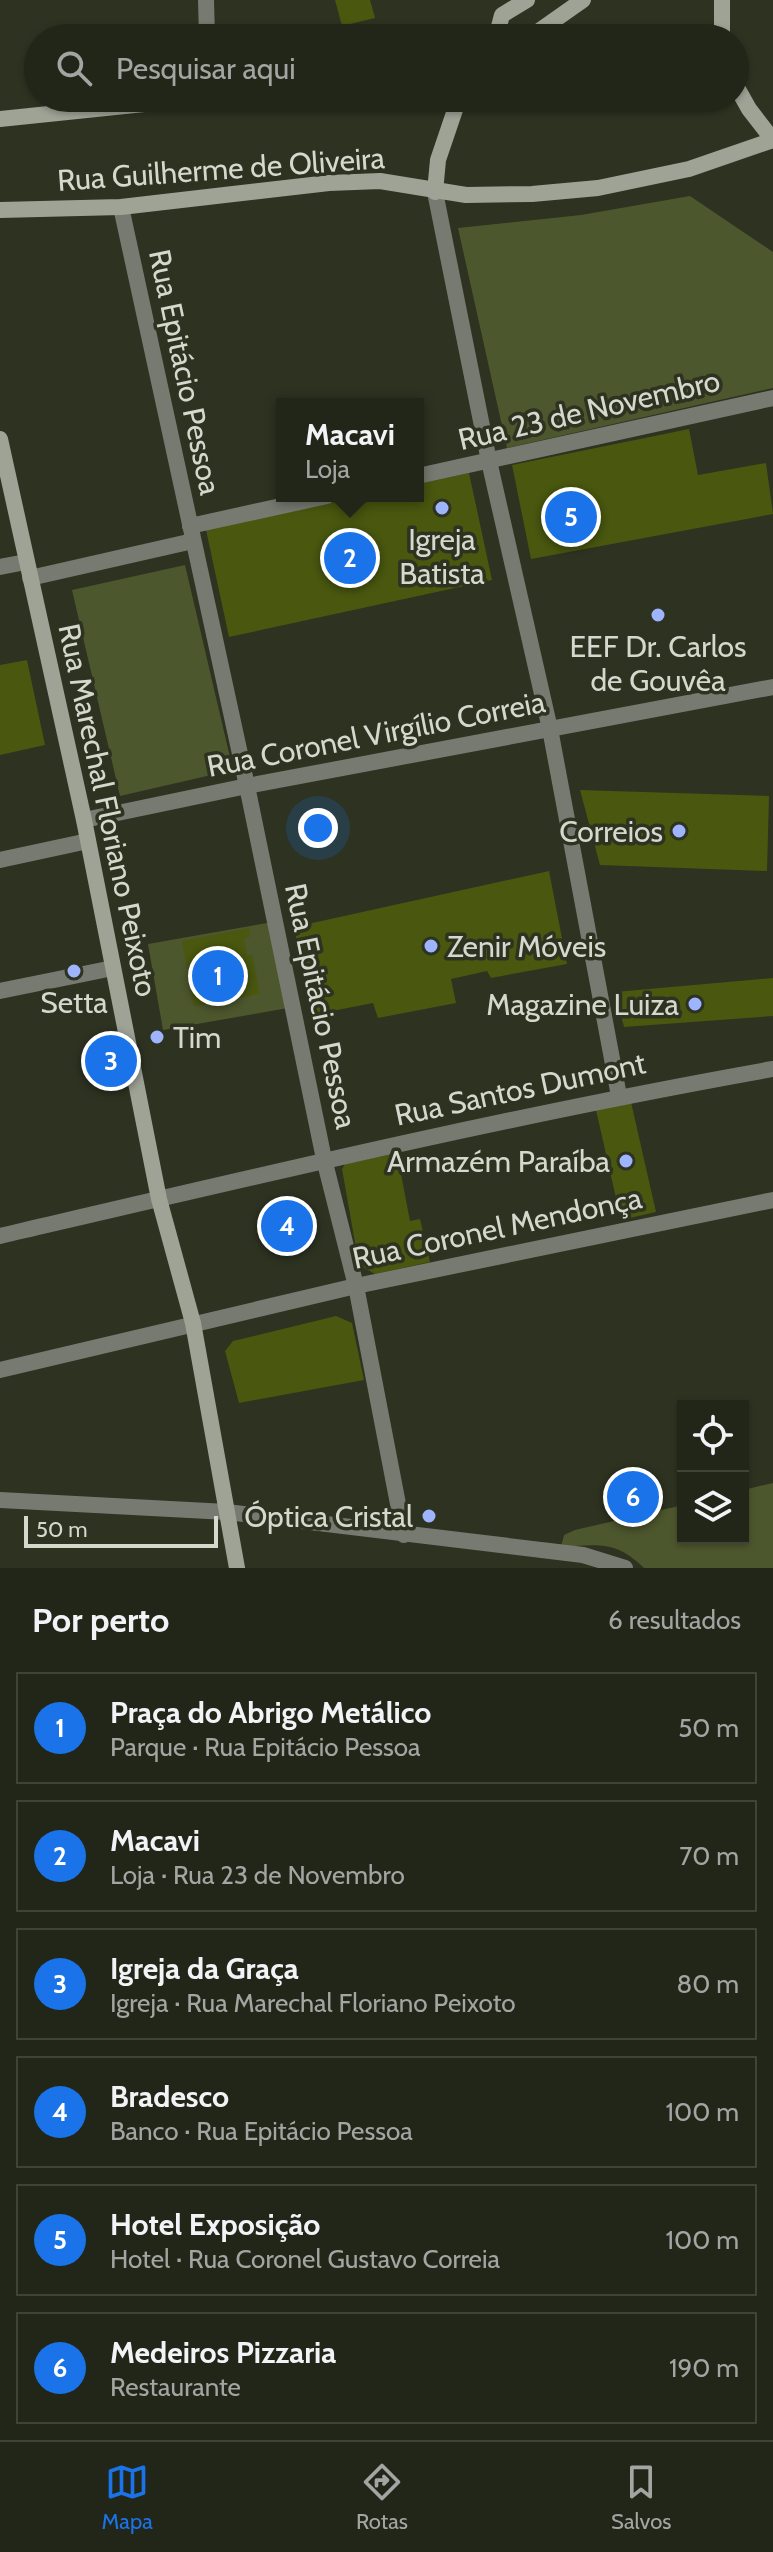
<!DOCTYPE html>
<html lang="pt">
<head>
<meta charset="utf-8">
<style>
	body { margin:0; font-family:Cabin,sans-serif; background:#2a2e22; color:#f1f3f6 }
	.controls { position:absolute; right:24px; bottom:24px; display:grid; overflow:hidden; border-radius:0px; box-shadow:0 2px 6px #0004 }
	.controls button { width:72px; height:72px; display:grid; place-items:center; padding:0; border:0; border-bottom:2px solid #3f4338; background:#222619; color:#f1f3f6; font:40px sans-serif }
	.scale { position:absolute; left:24px; bottom:20px; width:194px; box-sizing:border-box; padding-left:8px; border:4px solid #d4d8cd; border-top:0; font-size:22px; line-height:28px; white-space:nowrap; color:#d4d8cd; -webkit-text-stroke:6px #2d3221; paint-order:stroke }
	.you { position:absolute; left:318px; top:828px; width:28px; height:28px; margin:-20px; border:6px solid #fff; border-radius:50%; background:#1a73e8; box-shadow:0 0 0 12px #1a73e833 }
	.badge { display:grid; place-items:center; width:52px; height:52px; border-radius:50%; background:#1a73e8; color:#fff; font-size:26px; font-weight:700 }
	.pin { position:absolute; translate:-50% -50%; border:4px solid #fff; box-shadow:0 2px 8px #0006 }
	.popup { position:absolute; left:276px; top:398px; width:148px; height:104px; box-sizing:border-box; display:grid; place-content:center; border-radius:0px; background:#222619; filter:drop-shadow(0 2px 6px #0005); font-size:26px; white-space:nowrap; color:#a2a5a2 }
	.popup b { font-size:30px; color:#f1f3f6 }
	.popup::after { content:''; position:absolute; left:50%; top:100%; margin-left:-16px; border:16px solid transparent; border-top-color:#222619 }
	.list { margin:0; padding:0; list-style:none }
	h2 { display:flex; justify-content:space-between; align-items:center; height:104px; margin:0; padding:0 32px; font-size:34px }
	h2 small { font-size:26px; font-weight:400; color:#a2a5a2 }
	.list li { display:grid; grid-template-columns:52px 1fr auto; gap:24px; align-items:center; box-sizing:border-box; height:112px; margin:0 16px 16px; padding:0 16px; border:2px solid #3f4338; border-radius:0px }
	.list b { display:block; font-size:30px; white-space:nowrap }
	.list p { margin:0; font-size:26px; white-space:nowrap; color:#a2a5a2 }
	.list em { font-size:26px; font-style:normal; color:#a2a5a2 }
	.icon { flex:none; width:44px; height:44px; fill:none; stroke:currentColor; stroke-width:2; stroke-linecap:round; stroke-linejoin:round }
	.map { position:relative; flex:none; width:773px; height:1568px; overflow:hidden }
	.search { position:absolute; background:#222619; box-shadow:0 2px 6px #0004; left:24px; right:24px; top:24px; height:88px; display:flex; align-items:center; gap:20px; box-sizing:border-box; padding:0 28px; border-radius:44px; color:#a2a5a2; font-size:30px }
	.sheet { height:872px; background:#222619 }
	nav { display:flex; justify-content:space-around; align-items:center; box-sizing:border-box; height:112px; border-top:2px solid #3f4338; background:#222619; font-size:22px; color:#a2a5a2 }
	nav a { display:grid; justify-items:center; gap:4px }
	nav .on { color:#1a73e8 }
	.map>svg:first-child { display:block }
	.green { fill:#4d572d }
	.building { fill:#49570f }
	.lines { fill:none; stroke-linecap:round; stroke-linejoin:round }
	.pedestrian { stroke:#777a71; stroke-width:16 }
	.minor { stroke:#777a71; stroke-width:16 }
	.secondary { stroke:#9fa396; stroke-width:16 }
	.poi-dot { fill:#9eb4fd; stroke:#2d3221; stroke-width:3 }
	.labels { text-anchor:middle; dominant-baseline:central; stroke-width:7; stroke-linejoin:round; paint-order:stroke }
	.street-label { font-size:30px; fill:#d4d8cd; stroke:#2d3221 }
	.poi-label { font-size:30px; fill:#d4d8cd; stroke:#2d3221; text-anchor:end }
</style>
</head>
<body>
<div class="map">
<svg width="773" height="1568" viewBox="0 0 773 1568">
	<rect width="100%" height="100%" fill="#2d3221"/>
	<!-- green -->
	<g class="green">
		<path d="M 690,196 L 773,252 L 773,388 L 507,448 L 458,228 L 581,215 Z"/>
		<path d="M 185,565 L 233,770 L 120,796 L 72,590 Z"/>
		<path d="M 273,922 L 288,1008 L 163,1030 L 148,944 Z"/>
		<path d="M 773,1483 L 773,1568 L 644,1568 C 615,1540 599,1545 561,1547 L 564,1535 L 575,1530 L 683,1505 L 683,1538 L 743,1538 L 743,1490 Z"/>
	</g>
	<!-- building -->
	<g class="building">
		<path d="M 335,0 L 370,0 L 375,18 L 342,26 Z"/>
		<path d="M 689,429 L 698,475 L 766,463 L 773,514 L 531,559 L 512,465 Z"/>
		<path d="M 469,473 L 492,580 L 229,637 L 206,530 L 362,496 L 418,496 L 418,484 Z"/>
		<path d="M 27,660 L 45,745 L 0,755 L 0,665 Z"/>
		<path d="M 580,790 L 769,796 L 767,871 L 600,865 Z"/>
		<path d="M 549,871 L 567,964 L 491,978 L 487,971 L 451,979 L 456,1003 L 378,1018 L 373,1003 L 312,1015 L 294,927 Z"/>
		<path d="M 249,928 L 250,937 L 244,938 L 247,956 L 252,954 L 260,994 L 194,1006 L 182,941 Z"/>
		<path d="M 773,978 L 773,1016 L 624,1027 L 615,992 Z"/>
		<path d="M 631,1102 L 656,1212 L 621,1220 L 596,1110 Z"/>
		<path d="M 397,1153 L 410,1221 L 420,1219 L 430,1262 L 375,1274 L 359,1265 L 342,1169 L 345,1164 Z"/>
		<path d="M 336,1316 L 352,1323 L 364,1380 L 239,1403 L 225,1351 L 233,1341 Z"/>
	</g>
	<g class="lines">
		<!-- pedestrian -->
		<path class="pedestrian" d="M 0,991 L 113,968"/>
		<!-- minor -->
		<g class="minor">
			<path d="M 206,0 L 207,38"/>
			<path d="M 435,192 L 489,461 L 550,729 L 619,1096"/>
			<path d="M 121,207 L 247,786 L 324,1159 L 356,1286 L 404,1535"/>
			<path d="M 418,476 L 773,398"/>
			<path d="M 190,526 L 327,496"/>
			<path d="M 0,567 L 26,562"/>
			<path d="M 30,578 L 193,541"/>
			<path d="M 84,820 L 247,786 L 773,687"/>
			<path d="M 0,860 L 88,841"/>
			<path d="M 0,1236 C 257,1176 513,1115 773,1069"/>
			<path d="M 0,1370 L 356,1286 L 773,1200"/>
			<path d="M 0,1500 L 227,1512 L 583,1555 L 625,1568"/>
		</g>
		<!-- secondary -->
		<g class="secondary">
			<path d="M 722,0 L 722,38"/>
			<path d="M 496,38 L 502,15 L 527,0"/>
			<path d="M 529,38 L 583,0"/>
			<path d="M 735,84 L 749,109 L 773,140"/>
			<path d="M 0,119 L 202,98"/>
			<path d="M 435,192 L 438,160 L 459,98"/>
			<path d="M 0,210 L 121,207 L 329,183 L 380,181 L 466,195 L 532,194 L 598,188 L 689,169 L 773,140"/>
			<path d="M 0,439 L 84,820 L 159,1199 L 193,1323 L 237,1568"/>
		</g>
	</g>
	<!-- markers -->
	<g class="poi-dot">
		<circle cx="442" cy="508" r="8"/>
		<circle cx="658" cy="615" r="8"/>
		<circle cx="679" cy="831" r="8"/>
		<circle cx="431" cy="946" r="8"/>
		<circle cx="74" cy="971" r="8"/>
		<circle cx="695" cy="1004" r="8"/>
		<circle cx="157" cy="1037" r="8"/>
		<circle cx="626" cy="1161" r="8"/>
		<circle cx="429" cy="1516" r="8"/>
	</g>
	<g class="labels">
		<!-- street labels -->
		<g class="street-label">
			<text transform="translate(221 169) rotate(-4)">Rua Guilherme de Oliveira</text>
			<text transform="translate(185 372) rotate(78)">Rua Epitácio Pessoa</text>
			<text transform="translate(589 410) rotate(-13)">Rua 23 de Novembro</text>
			<text transform="translate(376 734) rotate(-11)">Rua Coronel Virgílio Correia</text>
			<text transform="translate(108 810) rotate(78)">Rua Marechal Floriano Peixoto</text>
			<text transform="translate(321 1006) rotate(78)">Rua Epitácio Pessoa</text>
			<text transform="translate(520 1089) rotate(-12)">Rua Santos Dumont</text>
			<text transform="translate(497 1228) rotate(-12)">Rua Coronel Mendonça</text>
		</g>
		<!-- poi labels -->
		<g class="poi-label">
			<text x="442" y="539" text-anchor="middle">Igreja<tspan x="442" dy="34">Batista</tspan></text>
			<text x="658" y="646" text-anchor="middle">EEF Dr. Carlos<tspan x="658" dy="34">de Gouvêa</tspan></text>
			<text x="663" y="831">Correios</text>
			<text x="447" y="946" text-anchor="start">Zenir Móveis</text>
			<text x="74" y="1002" text-anchor="middle">Setta</text>
			<text x="679" y="1004">Magazine Luiza</text>
			<text x="173" y="1037" text-anchor="start">Tim</text>
			<text x="610" y="1161">Armazém Paraíba</text>
			<text x="413" y="1516">Óptica Cristal</text>
		</g>
	</g>
</svg>
<div class="controls">
<button><svg class="icon" aria-label="locate" viewBox="0 0 24 24"><circle cx="12" cy="12" r="6"/><path d="M12 2v4M12 18v4M2 12h4M18 12h4"/></svg></button>
<button><svg class="icon" aria-label="layers" viewBox="0 0 24 24"><path d="M12 4l9 5-9 5-9-5zM3 14l9 5 9-5"/></svg></button>
</div>
<div class="scale">50 m</div>
<div class="you"></div>
<div class="pin badge" style="left:218px;top:976px">1</div>
<div class="pin badge" style="left:350px;top:558px">2</div>
<div class="popup"><b>Macavi</b>Loja</div>
<div class="pin badge" style="left:111px;top:1061px">3</div>
<div class="pin badge" style="left:287px;top:1226px">4</div>
<div class="pin badge" style="left:571px;top:517px">5</div>
<div class="pin badge" style="left:633px;top:1497px">6</div>
<div class="search"><svg class="icon" aria-label="search" viewBox="0 0 24 24"><circle cx="10" cy="10" r="6"/><path d="M15 15l6 6"/></svg>Pesquisar aqui</div>
</div>
<section class="sheet">
<h2>Por perto<small>6 resultados</small></h2>
<ul class="list">
<li><span class="badge">1</span><div><b>Praça do Abrigo Metálico</b><p>Parque · Rua Epitácio Pessoa</p></div><em>50 m</em></li>
<li><span class="badge">2</span><div><b>Macavi</b><p>Loja · Rua 23 de Novembro</p></div><em>70 m</em></li>
<li><span class="badge">3</span><div><b>Igreja da Graça</b><p>Igreja · Rua Marechal Floriano Peixoto</p></div><em>80 m</em></li>
<li><span class="badge">4</span><div><b>Bradesco</b><p>Banco · Rua Epitácio Pessoa</p></div><em>100 m</em></li>
<li><span class="badge">5</span><div><b>Hotel Exposição</b><p>Hotel · Rua Coronel Gustavo Correia</p></div><em>100 m</em></li>
<li><span class="badge">6</span><div><b>Medeiros Pizzaria</b><p>Restaurante</p></div><em>190 m</em></li>
</ul>
</section>
<nav>
<a class="on"><svg class="icon" aria-label="map" viewBox="0 0 24 24"><path d="M3 6l6-2 6 2 6-2v14l-6 2-6-2-6 2zM9 4v14M15 6v14"/></svg>Mapa</a>
<a><svg class="icon" aria-label="directions" viewBox="0 0 24 24"><path d="M12 3l9 9-9 9-9-9zM9 14v-3h6M13 9l2 2-2 2"/></svg>Rotas</a>
<a><svg class="icon" aria-label="saved" viewBox="0 0 24 24"><path d="M7 4h10v16l-5-4-5 4z"/></svg>Salvos</a>
</nav>
</body>
</html>
